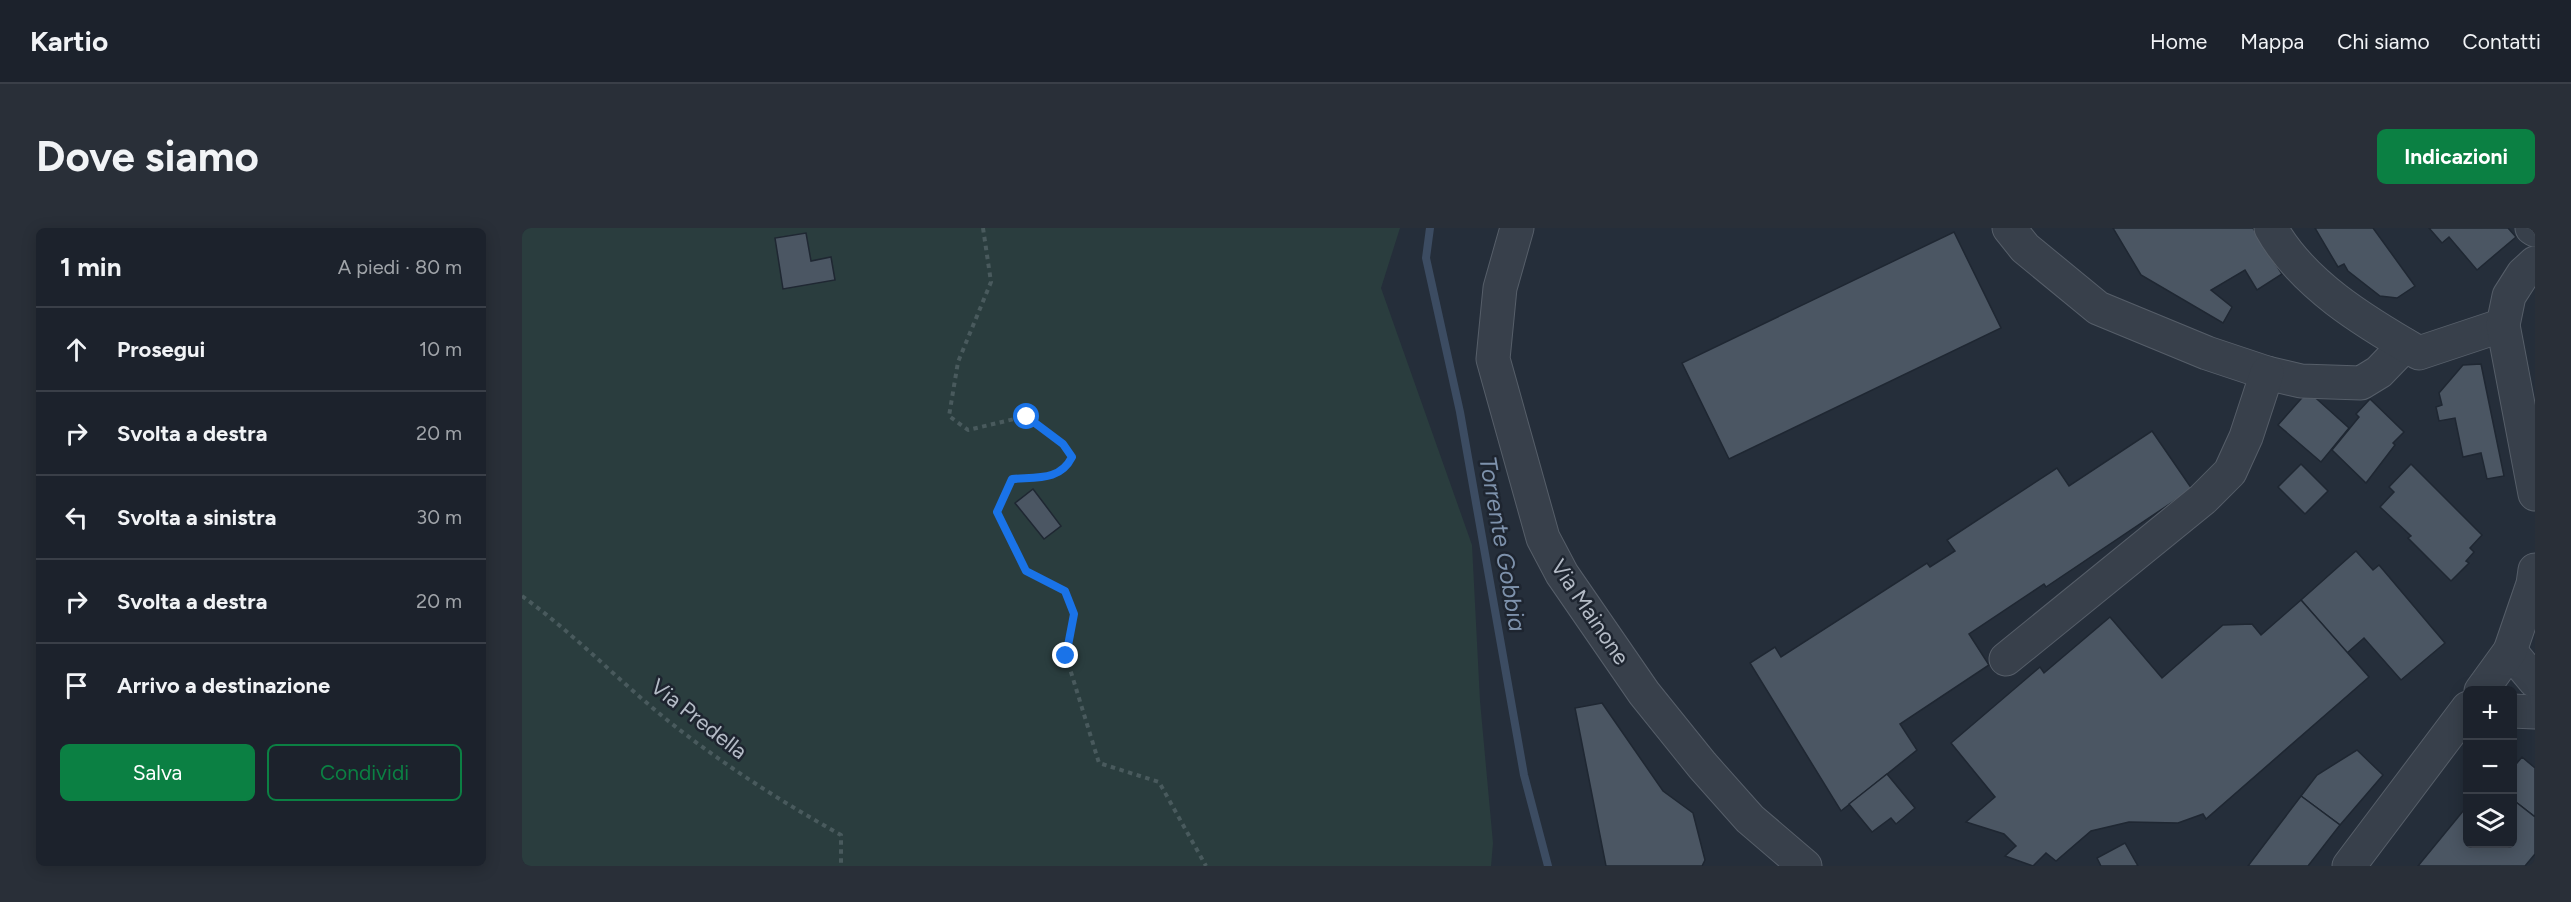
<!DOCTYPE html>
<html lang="it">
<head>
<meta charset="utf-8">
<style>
	body { margin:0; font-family:Figtree,sans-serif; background:#292f38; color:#f1f3f6 }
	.controls { position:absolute; right:18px; bottom:18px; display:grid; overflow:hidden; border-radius:9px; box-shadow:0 3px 15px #0003 }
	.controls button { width:54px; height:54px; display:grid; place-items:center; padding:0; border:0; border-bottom:2px solid #3a3f48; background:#1c222c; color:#f1f3f6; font:30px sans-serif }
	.stop { position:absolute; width:18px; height:18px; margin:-14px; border:4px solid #1a73e8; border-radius:50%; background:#fff }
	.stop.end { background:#1a73e8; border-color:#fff; box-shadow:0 2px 6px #0008 }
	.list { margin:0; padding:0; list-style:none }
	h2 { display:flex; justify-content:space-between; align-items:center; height:78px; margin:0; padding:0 24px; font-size:26px }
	h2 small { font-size:20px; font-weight:400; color:#a0a4a9 }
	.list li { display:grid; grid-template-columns:39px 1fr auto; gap:18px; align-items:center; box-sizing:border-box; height:84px; padding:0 24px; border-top:2px solid #3a3f48 }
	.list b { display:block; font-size:22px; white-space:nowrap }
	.list em { font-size:20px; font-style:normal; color:#a0a4a9 }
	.actions { display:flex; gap:12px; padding:18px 24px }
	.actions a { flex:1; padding:14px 0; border:2px solid #0b8043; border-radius:9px; text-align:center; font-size:21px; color:#0b8043 }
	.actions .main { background:#0b8043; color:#fff }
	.icon { flex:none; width:33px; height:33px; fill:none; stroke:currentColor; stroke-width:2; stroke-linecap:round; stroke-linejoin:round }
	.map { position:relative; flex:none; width:2013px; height:638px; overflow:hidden; border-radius:9px }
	header { display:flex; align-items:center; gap:36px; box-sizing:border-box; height:84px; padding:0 30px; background:#1c222c; border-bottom:2px solid #3a3f48 }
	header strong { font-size:28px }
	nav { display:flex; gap:33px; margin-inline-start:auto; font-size:21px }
	.intro { display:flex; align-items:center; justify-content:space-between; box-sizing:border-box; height:144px; padding:0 36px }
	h1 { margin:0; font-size:42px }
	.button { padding:15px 27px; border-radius:9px; background:#0b8043; color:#fff; font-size:21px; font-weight:700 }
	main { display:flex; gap:36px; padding:0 36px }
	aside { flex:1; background:#1c222c; border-radius:9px; box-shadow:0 3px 15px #0003 }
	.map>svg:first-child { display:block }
	.green { fill:#2a3d3e }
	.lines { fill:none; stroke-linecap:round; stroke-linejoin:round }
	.stream { stroke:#3c4c62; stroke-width:8 }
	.building { fill:#4b5663; stroke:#1f2732; stroke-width:1.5 }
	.minor-casing { stroke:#565e69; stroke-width:35 }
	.path { stroke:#495a5d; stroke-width:4; stroke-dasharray:4.5 4.5; stroke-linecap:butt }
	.minor { stroke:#38404b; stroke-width:33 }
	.route { stroke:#1a73e8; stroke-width:8 }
	.labels { text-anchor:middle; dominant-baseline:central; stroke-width:5; stroke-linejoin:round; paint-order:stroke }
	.street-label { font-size:22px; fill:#b4bbc6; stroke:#1e2530 }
	.water-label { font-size:24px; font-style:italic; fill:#7e92ac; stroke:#1e2530 }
</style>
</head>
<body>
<header>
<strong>Kartio</strong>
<nav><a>Home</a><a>Mappa</a><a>Chi siamo</a><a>Contatti</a></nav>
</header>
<div class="intro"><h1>Dove siamo</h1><a class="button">Indicazioni</a></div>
<main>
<aside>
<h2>1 min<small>A piedi · 80 m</small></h2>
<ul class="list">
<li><svg class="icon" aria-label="ahead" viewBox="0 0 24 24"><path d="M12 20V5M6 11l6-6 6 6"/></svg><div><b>Prosegui</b></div><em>10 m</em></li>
<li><svg class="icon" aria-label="right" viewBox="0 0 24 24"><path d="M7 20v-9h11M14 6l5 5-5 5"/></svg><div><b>Svolta a destra</b></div><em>20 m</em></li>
<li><svg class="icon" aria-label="left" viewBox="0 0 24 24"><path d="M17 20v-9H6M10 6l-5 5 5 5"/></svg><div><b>Svolta a sinistra</b></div><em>30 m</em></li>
<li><svg class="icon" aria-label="right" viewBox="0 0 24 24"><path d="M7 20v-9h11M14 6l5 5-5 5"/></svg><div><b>Svolta a destra</b></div><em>20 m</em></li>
<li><svg class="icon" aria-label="arrive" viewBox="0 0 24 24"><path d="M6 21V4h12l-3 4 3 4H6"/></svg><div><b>Arrivo a destinazione</b></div></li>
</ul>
<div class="actions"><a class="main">Salva</a><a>Condividi</a></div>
</aside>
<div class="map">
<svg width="2013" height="638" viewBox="0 0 2013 638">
	<rect width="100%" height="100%" fill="#252e3a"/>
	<!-- green -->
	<path class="green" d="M 0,0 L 878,0 L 859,60 L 950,317 L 958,473 L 971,615 L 969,638 L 0,638 Z"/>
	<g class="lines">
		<!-- stream -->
		<path class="stream" d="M 908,0 L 904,30 L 938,184 L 1002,547 L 1026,638"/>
	</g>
	<!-- building -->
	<g class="building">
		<path d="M 1591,0 L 1731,0 L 1760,46 L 1735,62 L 1723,42 L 1689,62 L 1710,79 L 1701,95 L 1619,47 Z"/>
		<path d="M 1793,0 L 1851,0 L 1893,58 L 1875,70 L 1858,68 L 1826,43 L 1822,36 L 1816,39 Z"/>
		<path d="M 1907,0 L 1986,0 L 1994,9 L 1955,42 L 1927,9 L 1920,15 Z"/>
		<path d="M 1432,4 L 1479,100 L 1207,231 L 1160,135 Z"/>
		<path d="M 284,5 L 289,33 L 309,29 L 313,52 L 261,61 L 253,10 Z"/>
		<path d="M 1959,136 L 1982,248 L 1965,251 L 1959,225 L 1941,229 L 1933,190 L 1917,193 L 1914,179 L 1920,177 L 1917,165 L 1941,137 Z"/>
		<path d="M 1786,163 L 1827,200 L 1799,234 L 1756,197 Z"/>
		<path d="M 1848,171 L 1882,204 L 1871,215 L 1873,217 L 1844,255 L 1810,222 L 1837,189 L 1834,186 Z"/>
		<path d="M 1630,203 L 1670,261 L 1524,359 L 1522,356 L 1447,406 L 1467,437 L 1378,496 L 1395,522 L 1319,583 L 1228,435 L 1253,419 L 1259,429 L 1405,335 L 1408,339 L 1433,323 L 1425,312 L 1535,240 L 1547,258 Z"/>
		<path d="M 1779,236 L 1806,263 L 1783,286 L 1756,259 Z"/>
		<path d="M 1889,236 L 1960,307 L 1948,320 L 1952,324 L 1944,333 L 1947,335 L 1929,353 L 1886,310 L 1889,308 L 1858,279 L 1872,264 L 1867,259 Z"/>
		<path d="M 511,261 L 539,298 L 522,311 L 493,275 Z"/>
		<path d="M 1834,323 L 1851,342 L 1857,337 L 1923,415 L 1879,452 L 1842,410 L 1825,425 L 1779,372 Z"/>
		<path d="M 1779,372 L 1847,449 L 1684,591 L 1681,586 L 1656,595 L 1607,594 L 1569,603 L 1534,633 L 1524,625 L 1511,638 L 1483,628 L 1494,618 L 1482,606 L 1444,594 L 1473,569 L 1429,515 L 1518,439 L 1522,445 L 1588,389 L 1640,450 L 1701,397 L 1730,396 L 1739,407 Z"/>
		<path d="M 1080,475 L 1141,563 L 1171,585 L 1183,632 L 1180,638 L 1084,638 L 1053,480 Z"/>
		<path d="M 1835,522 L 1861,547 L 1818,597 L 1779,568 L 1795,547 Z"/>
		<path d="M 2000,529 L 2013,540 L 2013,589 L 1990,571 L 1990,541 Z"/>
		<path d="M 1365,546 L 1393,580 L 1374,596 L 1369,590 L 1350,604 L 1327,576 Z"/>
		<path d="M 1779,568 L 1818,597 L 1786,638 L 1726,638 Z"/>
		<path d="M 1990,571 L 2013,589 L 2013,626 L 2003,638 L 1896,638 L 1946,577 L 1946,616 L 1990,616 Z"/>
		<path d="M 1603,615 L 1616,638 L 1579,638 L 1575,630 Z"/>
	</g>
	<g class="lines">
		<defs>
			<g id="minor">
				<path d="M 995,0 L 978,60 L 971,131 L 1021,310 L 1040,346 L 1122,465 L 1180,537 L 1228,591 L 1283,638"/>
				<path d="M 1487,0 L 1503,20 L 1576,80 L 1685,125 L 1745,145 L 1779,153 L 1839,155 L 1857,144 L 1883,117"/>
				<path d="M 1749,0 C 1780,56 1843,94 1897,125 L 1981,97"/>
				<path d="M 2010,0 L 2013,2"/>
				<path d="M 2013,35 L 2001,46 L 1987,68 L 1981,97 L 2013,266"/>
				<path d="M 1988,423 L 2013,453"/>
				<path d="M 1484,431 L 1681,271 L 1708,244 L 1724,209 L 1745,145"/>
				<path d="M 1959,463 L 1988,423 L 2011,356 L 2013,342"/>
				<path d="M 1990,483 L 2013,484"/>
				<path d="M 1827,638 L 1946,480"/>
			</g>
		</defs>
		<!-- minor casing -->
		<use href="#minor" class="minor-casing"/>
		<!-- path -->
		<g class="path">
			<path d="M 461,0 L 469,54 L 436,134 L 427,188 L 446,202 L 505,188 L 541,216 L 550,229 C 538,253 515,249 490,251 L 475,284 L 504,343 L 543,363 L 552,386 L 544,428 L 577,535 L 637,554 L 684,638"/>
			<path d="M 0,368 C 58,410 106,463 163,506 C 213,544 265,577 319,607 L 319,638"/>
		</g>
		<!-- minor -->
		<use href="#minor" class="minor"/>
	</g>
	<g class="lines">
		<!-- route -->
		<path class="route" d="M 505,189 L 541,216 L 550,229 C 538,253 515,249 490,251 L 475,284 L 504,343 L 543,363 L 552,386 L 544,428"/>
	</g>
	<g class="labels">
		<!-- street labels -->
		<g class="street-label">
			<text transform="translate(1068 384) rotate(56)">Via Mainone</text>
			<text transform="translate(177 491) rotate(38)">Via Predella</text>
		</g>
		<!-- water labels -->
		<g class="water-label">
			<text transform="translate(981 316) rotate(80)">Torrente Gobbia</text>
		</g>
	</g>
</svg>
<div class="controls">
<button>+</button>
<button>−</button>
<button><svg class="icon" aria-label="layers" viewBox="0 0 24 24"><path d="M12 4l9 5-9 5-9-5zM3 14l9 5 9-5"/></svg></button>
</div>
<div class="stop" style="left:505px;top:189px"></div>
<div class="stop end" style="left:544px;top:428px"></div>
</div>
</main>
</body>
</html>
